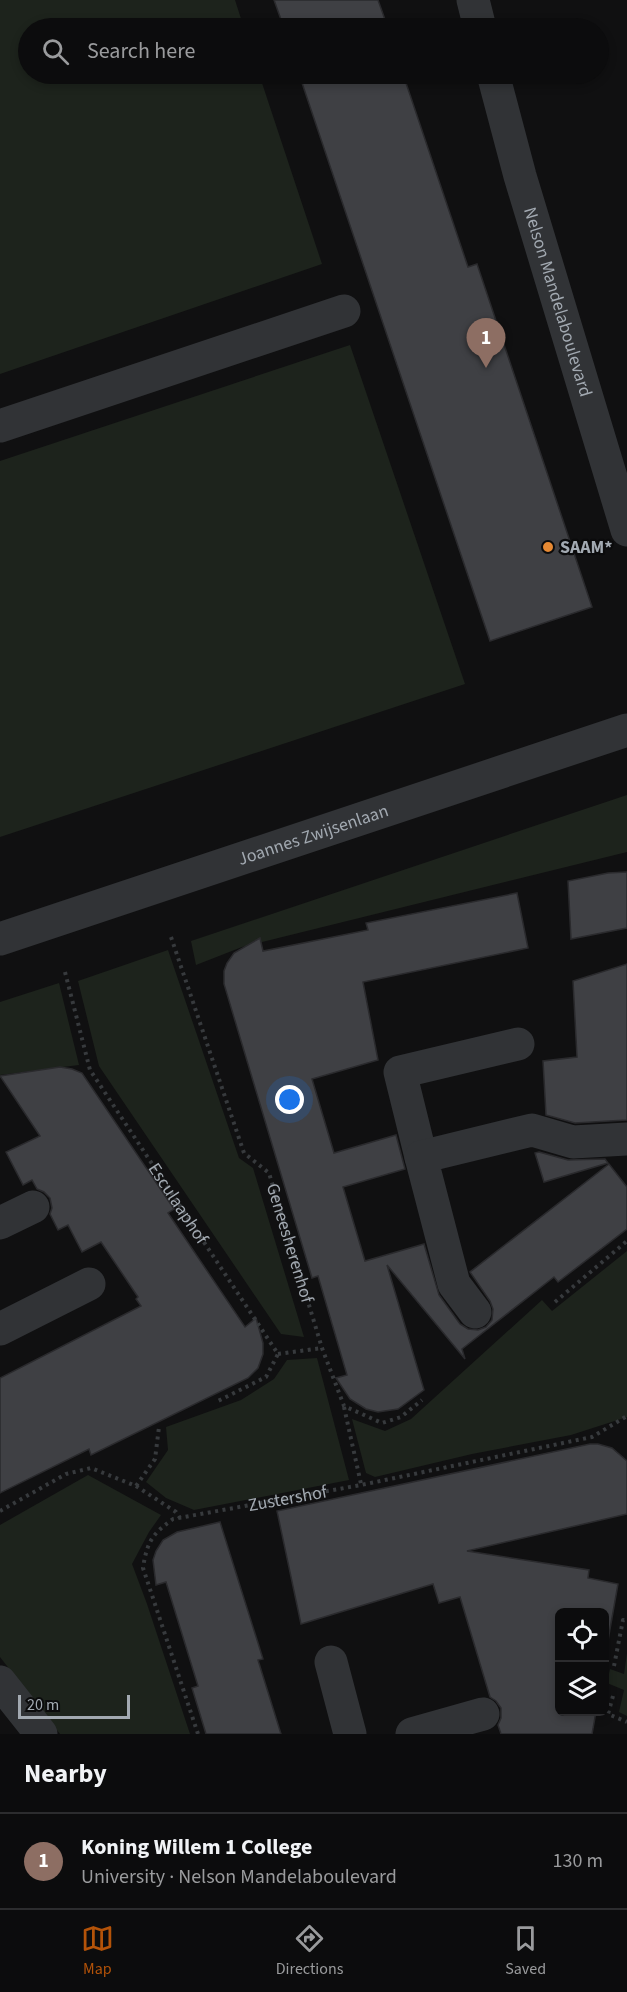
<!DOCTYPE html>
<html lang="en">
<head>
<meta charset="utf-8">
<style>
	body { margin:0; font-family:"Source Sans 3",sans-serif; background:#151516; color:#f1f3f6 }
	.controls { position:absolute; right:18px; bottom:18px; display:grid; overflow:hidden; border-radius:9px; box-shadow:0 3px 9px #0003 }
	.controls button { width:54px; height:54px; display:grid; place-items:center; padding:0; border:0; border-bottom:2px solid #2c2c2e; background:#0c0c0d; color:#f1f3f6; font:30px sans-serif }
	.scale { position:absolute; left:18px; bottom:15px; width:112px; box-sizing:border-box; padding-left:6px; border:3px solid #a2a9b1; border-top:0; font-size:16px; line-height:21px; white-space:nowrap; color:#a2a9b1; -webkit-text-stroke:4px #0b0b0c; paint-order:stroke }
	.you { position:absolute; left:290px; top:1100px; width:21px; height:21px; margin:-15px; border:4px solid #fff; border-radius:50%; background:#1a73e8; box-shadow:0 0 0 9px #1a73e833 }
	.badge { display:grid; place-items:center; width:39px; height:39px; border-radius:50%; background:#b45309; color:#fff; font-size:20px; font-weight:700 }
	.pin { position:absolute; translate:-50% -50px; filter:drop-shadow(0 2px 3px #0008) }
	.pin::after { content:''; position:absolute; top:32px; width:21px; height:18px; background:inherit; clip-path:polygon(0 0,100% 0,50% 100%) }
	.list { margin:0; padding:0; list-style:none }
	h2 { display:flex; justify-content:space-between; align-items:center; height:78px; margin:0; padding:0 24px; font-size:26px }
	h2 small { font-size:20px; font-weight:400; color:#9a9b9d }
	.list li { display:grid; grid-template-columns:39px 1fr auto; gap:18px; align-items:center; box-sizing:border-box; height:96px; padding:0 24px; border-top:2px solid #2c2c2e }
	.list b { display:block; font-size:22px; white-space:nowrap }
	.list p { margin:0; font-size:20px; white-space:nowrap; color:#9a9b9d }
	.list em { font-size:20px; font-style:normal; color:#9a9b9d }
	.icon { flex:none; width:33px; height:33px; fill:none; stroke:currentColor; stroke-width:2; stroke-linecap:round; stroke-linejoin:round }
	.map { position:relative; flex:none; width:627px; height:1734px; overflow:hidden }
	.search { position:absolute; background:#0c0c0d; box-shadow:0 3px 9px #0003; left:18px; right:18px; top:18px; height:66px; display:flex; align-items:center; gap:15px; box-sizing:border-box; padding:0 21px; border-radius:33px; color:#9a9b9d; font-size:22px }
	.sheet { height:174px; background:#0c0c0d }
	nav { display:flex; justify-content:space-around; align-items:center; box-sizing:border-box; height:84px; border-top:2px solid #2c2c2e; background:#0c0c0d; font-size:16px; color:#9a9b9d }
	nav a { display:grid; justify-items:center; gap:3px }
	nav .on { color:#b45309 }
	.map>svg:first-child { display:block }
	.green { fill:#1d231c }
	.building { fill:#3f4044; stroke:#2a2a2d; stroke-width:1.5 }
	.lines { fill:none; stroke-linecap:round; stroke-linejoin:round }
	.path { stroke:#373a3d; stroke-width:4; stroke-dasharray:3 4.5; stroke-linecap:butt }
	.minor { stroke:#313336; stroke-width:33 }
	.poi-dot { fill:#e68933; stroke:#0b0b0c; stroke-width:2 }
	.labels { text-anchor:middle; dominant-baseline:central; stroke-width:4.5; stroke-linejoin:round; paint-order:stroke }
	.street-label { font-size:18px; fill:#a2a9b1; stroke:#0b0b0c }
	.poi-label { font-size:18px; font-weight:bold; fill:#a2a9b1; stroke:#0b0b0c; text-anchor:start }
</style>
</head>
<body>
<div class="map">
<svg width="627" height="1734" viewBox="0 0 627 1734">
	<rect width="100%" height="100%" fill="#101011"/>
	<!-- green -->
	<g class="green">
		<path d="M 0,0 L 235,0 L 244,28 L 28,28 L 28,74 L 259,74 L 322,264 L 0,374 Z"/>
		<path d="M 350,345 L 465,684 L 0,837 L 0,461 Z"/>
		<path d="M 627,795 L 627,852 L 242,947 L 196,965 L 191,941 Z"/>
		<path d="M 168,950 L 239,1158 L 253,1168 L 304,1337 L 281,1334 L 99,1066 L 78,981 Z"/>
		<path d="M 59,983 L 79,1065 L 0,1075 L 0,1002 Z"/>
		<path d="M 627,1251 L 627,1417 L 571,1435 L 472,1454 L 375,1477 L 366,1473 L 352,1419 L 385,1431 L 411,1419 L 542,1300 L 552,1311 Z"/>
		<path d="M 317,1358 L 349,1480 L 194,1510 L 166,1498 L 146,1482 L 168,1450 L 166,1427 L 241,1400 L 274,1379 L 287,1360 Z"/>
		<path d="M 88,1475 L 161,1515 L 149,1532 L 132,1564 L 147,1604 L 190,1734 L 60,1734 L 0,1657 L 0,1525 Z"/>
		<path d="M 627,1653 L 627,1716 L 619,1712 L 624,1690 L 607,1683 L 610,1669 L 624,1674 Z"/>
	</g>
	<!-- building -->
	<g class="building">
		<path d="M 274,0 L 378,0 L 388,28 L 284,28 Z"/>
		<path d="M 299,74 L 403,74 L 468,267 L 477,264 L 592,607 L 490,641 Z"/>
		<path d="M 627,872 L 627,928 L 571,939 L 568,881 L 608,873 Z"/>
		<path d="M 517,893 L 528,948 L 363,982 L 378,1060 L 312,1079 L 334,1153 L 396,1135 L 405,1169 L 343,1187 L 365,1261 L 424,1244 L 439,1295 L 460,1324 L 468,1329 L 478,1330 L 486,1327 L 492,1320 L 493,1309 L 490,1301 L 470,1272 L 609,1164 L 627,1187 L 627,1229 L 558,1282 L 554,1277 L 462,1349 L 465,1359 L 387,1265 L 424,1390 L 398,1409 L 378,1412 L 366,1409 L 350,1399 L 336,1378 L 347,1375 L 318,1276 L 312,1278 L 224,984 L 224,971 L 227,963 L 234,953 L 260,938 L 263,951 L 368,930 L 366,923 Z"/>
		<path d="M 627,964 L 627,1120 L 575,1123 L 546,1115 L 543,1061 L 577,1057 L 573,981 Z"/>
		<path d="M 60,1067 L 72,1069 L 82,1073 L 174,1209 L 168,1213 L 245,1327 L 256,1318 L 263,1343 L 263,1354 L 258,1368 L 248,1378 L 91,1455 L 89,1449 L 0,1493 L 0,1378 L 141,1306 L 136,1299 L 138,1297 L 101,1242 L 82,1252 L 68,1225 L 58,1230 L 50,1214 L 52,1208 L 50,1198 L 44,1192 L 37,1189 L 32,1180 L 23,1185 L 6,1152 L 40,1136 L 0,1076 Z"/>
		<path d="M 539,1152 L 568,1160 L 605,1159 L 608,1163 L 544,1182 L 535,1153 Z"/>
		<path d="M 590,1444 L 598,1444 L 612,1448 L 627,1461 L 627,1514 L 467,1551 L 589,1570 L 588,1578 L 618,1584 L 604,1663 L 604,1612 L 560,1612 L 560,1712 L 596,1712 L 592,1734 L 501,1734 L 498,1725 L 501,1718 L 501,1708 L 496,1701 L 490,1697 L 460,1597 L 439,1603 L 433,1584 L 301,1624 L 277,1511 Z"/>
		<path d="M 220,1522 L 263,1659 L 258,1660 L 281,1734 L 206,1734 L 192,1688 L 198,1686 L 166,1582 L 156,1585 L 153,1560 L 156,1551 L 163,1540 L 177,1532 Z"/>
	</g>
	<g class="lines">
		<!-- path -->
		<g class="path">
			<path id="s1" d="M 171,937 L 244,1153 L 269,1173 L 322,1348 L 344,1406 L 382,1423 L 401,1417 L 422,1400"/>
			<path id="s2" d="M 65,972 L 90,1070 L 278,1354 L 266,1377 L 216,1402"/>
			<path d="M 555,1302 L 627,1241"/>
			<path d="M 278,1354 L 322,1348"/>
			<path d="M 344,1407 L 361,1484"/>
			<path d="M 136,1486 L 176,1512 L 180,1518"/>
			<path d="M 0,1511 L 66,1474 L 91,1468 L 136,1486 L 155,1459 L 159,1427"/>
			<path d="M 614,1666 L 623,1620 L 627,1621"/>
			<path d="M 613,1696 L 608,1714 L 627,1722"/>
			<path id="s3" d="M 198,1734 L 143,1568 C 147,1542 152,1534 173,1519 L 361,1485 L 592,1437 L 627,1416"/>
		</g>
		<!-- minor -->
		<g class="minor">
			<path d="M 473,0 L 480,28"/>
			<path id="s4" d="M 493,74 L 520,176 L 627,530"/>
			<path d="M 0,426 L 344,311"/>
			<path id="s5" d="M 0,939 L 627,730"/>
			<path d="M 421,1157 L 400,1072 L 518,1044"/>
			<path d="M 0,1223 L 33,1207"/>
			<path d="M 475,1312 L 454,1284 L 421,1157 L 532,1130 L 573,1142 L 627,1139"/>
			<path d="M 0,1329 L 89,1284"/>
			<path d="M 331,1662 L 350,1734"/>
			<path d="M 0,1682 L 41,1734"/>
			<path d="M 412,1734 L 483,1714"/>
		</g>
	</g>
	<!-- markers -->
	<circle class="poi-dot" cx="548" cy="547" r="6"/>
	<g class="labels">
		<!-- street labels -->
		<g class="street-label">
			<text stroke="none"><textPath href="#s4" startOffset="237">Nelson Mandelaboulevard</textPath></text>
			<text stroke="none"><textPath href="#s5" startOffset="330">Joannes Zwijsenlaan</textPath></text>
			<text stroke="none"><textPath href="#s2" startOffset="261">Esculaaphof</textPath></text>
			<text stroke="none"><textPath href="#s1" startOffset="333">Geneesherenhof</textPath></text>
			<text stroke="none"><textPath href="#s3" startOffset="351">Zustershof</textPath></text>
		</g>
		<!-- poi labels -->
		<g class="poi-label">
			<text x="560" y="547">SAAM*</text>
		</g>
	</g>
</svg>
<div class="controls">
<button><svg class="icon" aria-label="locate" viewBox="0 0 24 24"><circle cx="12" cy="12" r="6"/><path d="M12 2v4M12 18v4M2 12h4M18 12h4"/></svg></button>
<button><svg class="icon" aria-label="layers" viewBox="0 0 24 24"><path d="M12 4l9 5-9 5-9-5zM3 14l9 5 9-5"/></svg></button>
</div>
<div class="scale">20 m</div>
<div class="you"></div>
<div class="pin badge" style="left:486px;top:368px;background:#8d6e63">1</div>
<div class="search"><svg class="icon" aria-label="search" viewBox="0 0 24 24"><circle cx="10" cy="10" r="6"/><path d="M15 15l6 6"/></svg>Search here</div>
</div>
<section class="sheet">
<h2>Nearby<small></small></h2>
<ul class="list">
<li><span class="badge" style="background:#8d6e63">1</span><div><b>Koning Willem 1 College</b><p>University · Nelson Mandelaboulevard</p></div><em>130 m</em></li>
</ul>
</section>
<nav>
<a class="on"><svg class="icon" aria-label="map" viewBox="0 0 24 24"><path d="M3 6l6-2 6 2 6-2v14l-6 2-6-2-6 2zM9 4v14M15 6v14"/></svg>Map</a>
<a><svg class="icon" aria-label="directions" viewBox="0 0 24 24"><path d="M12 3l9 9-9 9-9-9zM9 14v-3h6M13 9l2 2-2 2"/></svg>Directions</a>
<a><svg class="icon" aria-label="saved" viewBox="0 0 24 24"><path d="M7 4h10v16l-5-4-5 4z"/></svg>Saved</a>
</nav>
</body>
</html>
